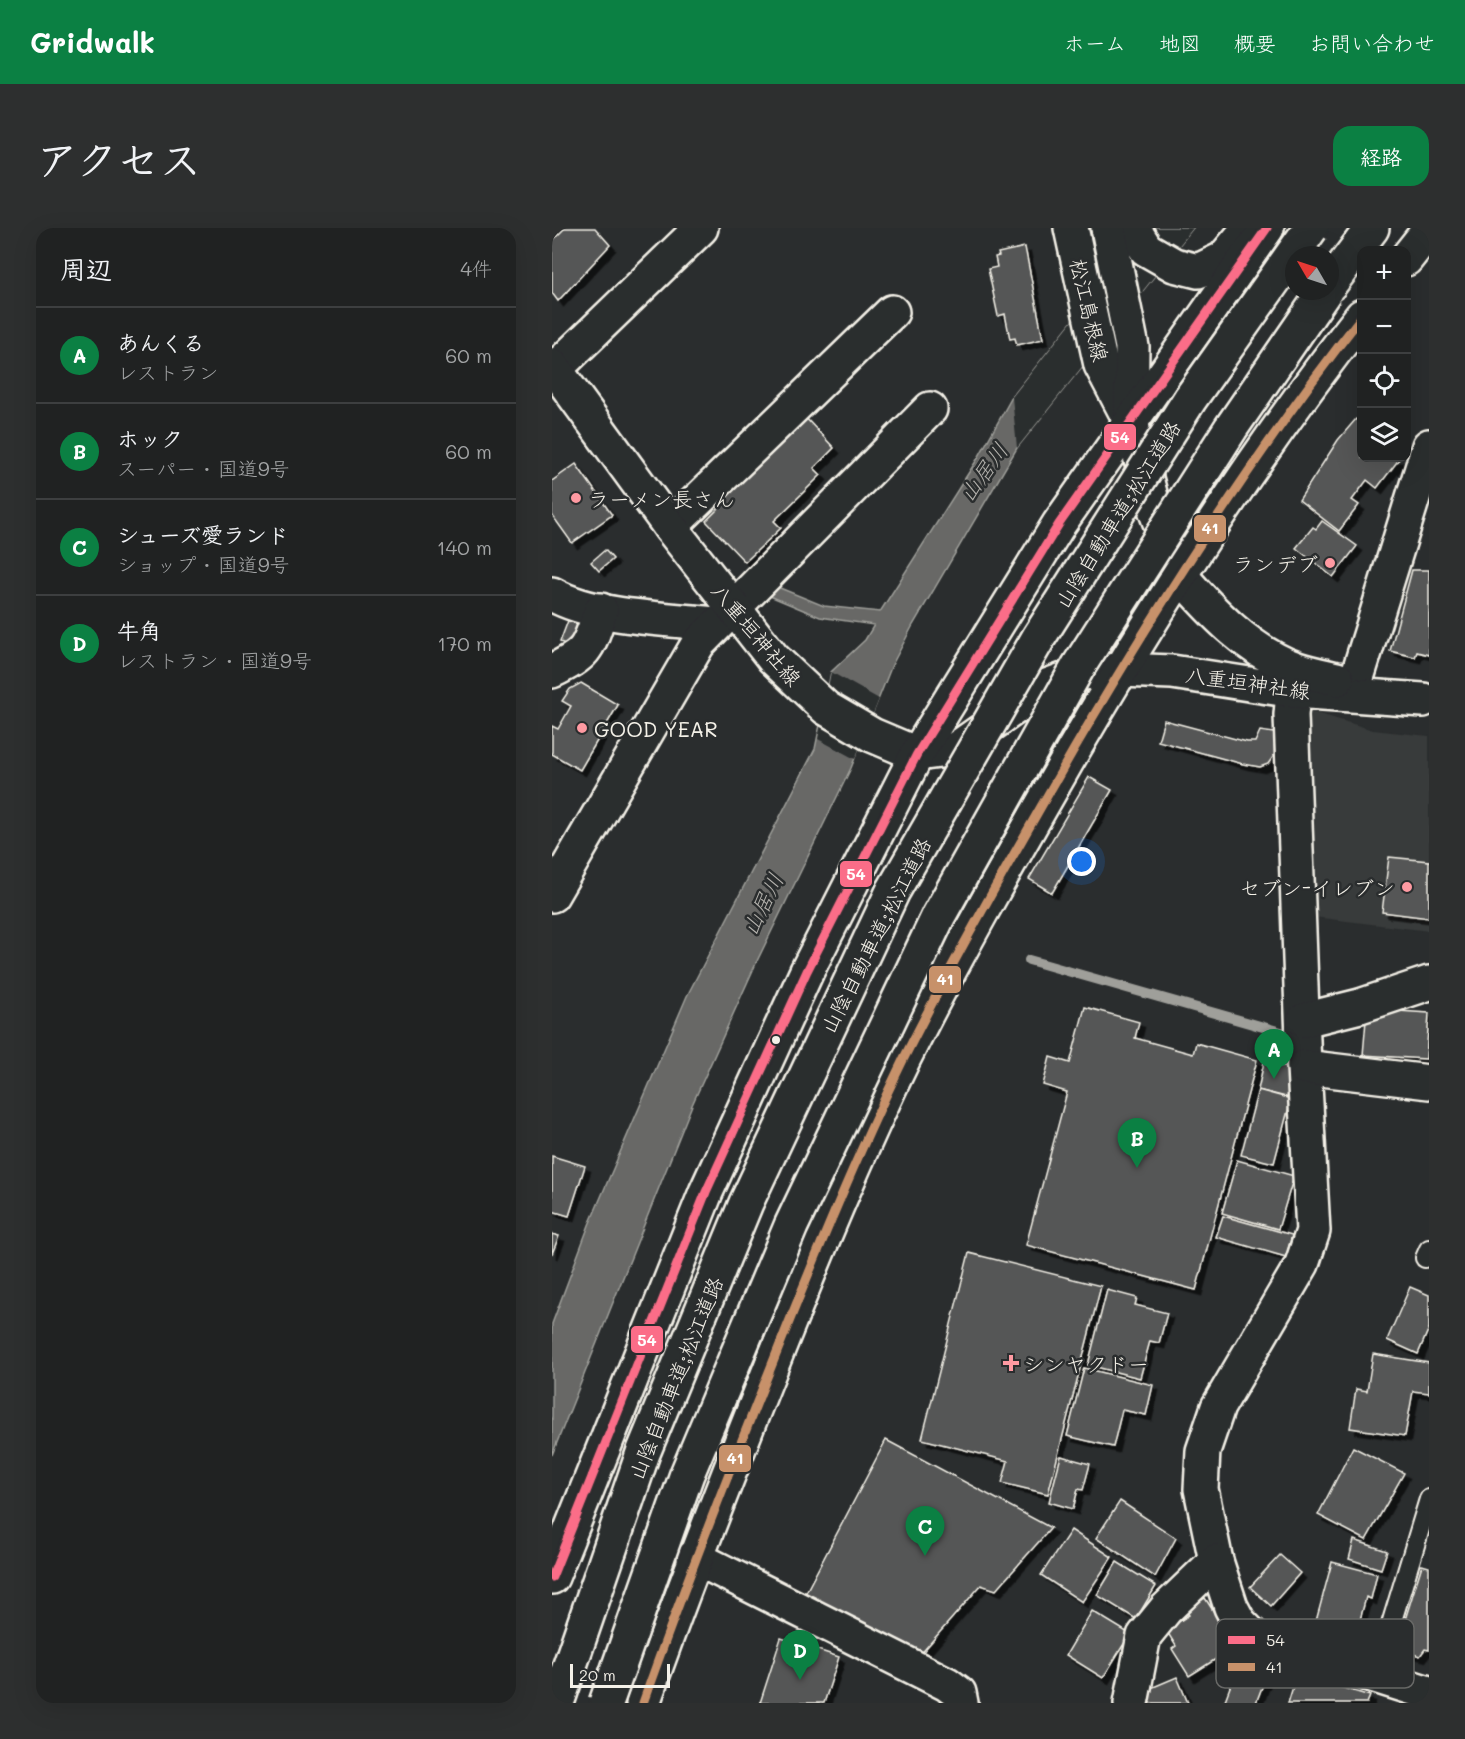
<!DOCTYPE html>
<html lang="ja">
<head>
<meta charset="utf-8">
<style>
	body { margin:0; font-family:Mali,"Klee One",sans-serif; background:#2d2f2f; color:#f1f3f6 }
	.controls { position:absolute; right:18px; top:18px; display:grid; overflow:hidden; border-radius:12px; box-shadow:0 6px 24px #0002 }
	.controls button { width:54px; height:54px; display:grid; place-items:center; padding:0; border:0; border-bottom:2px solid #3d3f40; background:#202222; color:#f1f3f6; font:30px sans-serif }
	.compass { position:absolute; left:733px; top:18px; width:54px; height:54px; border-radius:50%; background:#202222; box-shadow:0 6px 24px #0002; rotate:309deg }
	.scale { position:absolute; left:18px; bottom:15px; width:100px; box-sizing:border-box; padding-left:6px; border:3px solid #f4f1e8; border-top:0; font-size:16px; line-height:21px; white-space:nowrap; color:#f4f1e8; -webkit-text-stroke:4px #2a2d2e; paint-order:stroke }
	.you { position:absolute; left:530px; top:634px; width:21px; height:21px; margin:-15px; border:4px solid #fff; border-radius:50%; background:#1a73e8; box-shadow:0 0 0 9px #1a73e833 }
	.badge { display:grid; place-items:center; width:39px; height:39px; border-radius:50%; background:#0b8043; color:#fff; font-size:20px; font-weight:700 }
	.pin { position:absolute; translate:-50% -50px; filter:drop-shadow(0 2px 3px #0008) }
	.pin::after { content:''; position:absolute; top:32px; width:21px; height:18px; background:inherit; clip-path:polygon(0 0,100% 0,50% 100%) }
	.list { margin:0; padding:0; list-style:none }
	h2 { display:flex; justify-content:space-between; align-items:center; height:78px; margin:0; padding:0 24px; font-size:26px }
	h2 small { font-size:20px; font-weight:400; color:#a2a4a5 }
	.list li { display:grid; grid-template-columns:39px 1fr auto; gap:18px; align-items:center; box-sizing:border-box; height:96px; padding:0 24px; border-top:2px solid #3d3f40 }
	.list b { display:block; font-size:22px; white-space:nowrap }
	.list p { margin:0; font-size:20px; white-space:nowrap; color:#a2a4a5 }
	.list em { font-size:20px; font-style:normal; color:#a2a4a5 }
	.icon { flex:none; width:33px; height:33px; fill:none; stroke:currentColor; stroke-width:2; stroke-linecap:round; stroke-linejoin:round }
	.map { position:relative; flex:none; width:877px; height:1475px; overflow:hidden; border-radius:18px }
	header { display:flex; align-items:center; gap:36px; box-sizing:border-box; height:84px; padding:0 30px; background:#0b8043; color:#fff }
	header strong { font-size:28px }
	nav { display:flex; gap:33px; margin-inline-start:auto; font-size:21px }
	.intro { display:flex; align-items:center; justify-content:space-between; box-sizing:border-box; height:144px; padding:0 36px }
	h1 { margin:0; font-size:42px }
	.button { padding:15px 27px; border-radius:18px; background:#0b8043; color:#fff; font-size:21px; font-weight:700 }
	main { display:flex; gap:36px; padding:0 36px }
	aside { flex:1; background:#202222; border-radius:18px; box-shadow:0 6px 24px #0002 }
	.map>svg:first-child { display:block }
	.built { fill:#373a3a }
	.water { fill:#676866; stroke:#9f9f9a; stroke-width:1.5 }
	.pier { fill:#2a2d2e }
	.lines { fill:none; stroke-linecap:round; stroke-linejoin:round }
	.stream { stroke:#9f9f9a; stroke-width:10 }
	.building { fill:#555756; stroke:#f4f1e8; stroke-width:1.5; filter:url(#shadow) }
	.lane-casing { stroke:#f4f1e8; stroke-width:22 }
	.street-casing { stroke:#f4f1e8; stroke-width:38 }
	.secondary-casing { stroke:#f4f1e8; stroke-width:38 }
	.primary-casing { stroke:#f4f1e8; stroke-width:38 }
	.highway-casing { stroke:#f4f1e8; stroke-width:38 }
	.lane { stroke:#2a2d2e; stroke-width:18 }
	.street { stroke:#2a2d2e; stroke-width:33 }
	.secondary { stroke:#2a2d2e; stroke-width:33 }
	.primary { stroke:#2a2d2e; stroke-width:33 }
	.highway { stroke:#2a2d2e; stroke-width:33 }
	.highway-bridge-casing { stroke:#f4f1e8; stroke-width:38; stroke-linecap:butt }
	.highway-bridge { stroke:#2a2d2e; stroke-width:33 }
	.bus-1-casing { stroke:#2a2d2e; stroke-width:14 }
	.bus-2-casing { stroke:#2a2d2e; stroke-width:14 }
	.bus-1 { stroke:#fb6d88; stroke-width:9 }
	.bus-2 { stroke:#c7916a; stroke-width:9 }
	.poi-dot { fill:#ff9aa2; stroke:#2a2d2e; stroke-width:2 }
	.bus-dot { fill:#f4f1e8; stroke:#2a2d2e; stroke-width:2 }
	.labels { text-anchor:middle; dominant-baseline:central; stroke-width:5; stroke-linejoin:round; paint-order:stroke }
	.street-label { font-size:21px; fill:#f4f1e8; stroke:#2a2d2e }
	.poi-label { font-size:21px; fill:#f4f1e8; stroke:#2a2d2e; text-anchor:start }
	.water-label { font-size:22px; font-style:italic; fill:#b5b3ae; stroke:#2a2d2e }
	.key { fill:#2a2d2e; stroke:#676866; stroke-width:1.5 }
	.key-label { font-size:16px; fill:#f4f1e8 }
	.line-badge { stroke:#2a2d2e; stroke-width:2 }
	.badge-label { font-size:16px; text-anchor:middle; font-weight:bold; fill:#fff }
</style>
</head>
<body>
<header>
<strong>Gridwalk</strong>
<nav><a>ホーム</a><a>地図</a><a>概要</a><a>お問い合わせ</a></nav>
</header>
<div class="intro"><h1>アクセス</h1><a class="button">経路</a></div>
<main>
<aside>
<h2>周辺<small>4件</small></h2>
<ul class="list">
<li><span class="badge">A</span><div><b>あんくる</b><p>レストラン</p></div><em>60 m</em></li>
<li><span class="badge">B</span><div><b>ホック</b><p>スーパー · 国道9号</p></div><em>60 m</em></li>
<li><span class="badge">C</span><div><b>シューズ愛ランド</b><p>ショップ · 国道9号</p></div><em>140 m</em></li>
<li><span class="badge">D</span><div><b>牛角</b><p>レストラン · 国道9号</p></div><em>170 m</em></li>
</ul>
</aside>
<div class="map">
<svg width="877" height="1475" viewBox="0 0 877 1475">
	<defs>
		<filter id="shadow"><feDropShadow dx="5.5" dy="5.5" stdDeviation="0" flood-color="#0009"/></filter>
	</defs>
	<rect width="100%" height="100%" fill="#2a2d2e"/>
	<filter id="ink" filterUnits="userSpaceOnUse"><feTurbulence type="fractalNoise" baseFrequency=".0167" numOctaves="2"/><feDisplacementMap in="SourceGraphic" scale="12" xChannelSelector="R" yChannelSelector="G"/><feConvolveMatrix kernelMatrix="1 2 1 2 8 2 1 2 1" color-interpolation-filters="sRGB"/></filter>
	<g filter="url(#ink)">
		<!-- built -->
		<path class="built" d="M 758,483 L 821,502 L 877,508 L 877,703 L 761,689 L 753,486 Z"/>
		<!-- water -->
		<path class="water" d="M 594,0 L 641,0 L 465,220 L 361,397 L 340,437 L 299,540 L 206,731 L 140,877 L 0,1227 L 0,1096 L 37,997 L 135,768 L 263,521 L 279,444 L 313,412 L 322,397 L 268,389 L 218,368 L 223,358 L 272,378 L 328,384 L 426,230 L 460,169 Z"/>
		<!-- pier -->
		<g class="pier">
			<path d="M 594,0 L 641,0 L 465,220 L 460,169 Z"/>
			<path d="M 279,444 L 327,471 L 303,531 L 266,511 Z"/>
		</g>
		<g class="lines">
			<!-- stream -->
			<path class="stream" d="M 477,732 L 736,806"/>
		</g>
		<!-- building -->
		<g class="building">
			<path d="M 13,0 L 43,0 L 58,17 L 6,73 L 0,65 L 0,13 Z"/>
			<path d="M 473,19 L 491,111 L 465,117 L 463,110 L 458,111 L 453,86 L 446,88 L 436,41 L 445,39 L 443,29 L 447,28 L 446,25 Z"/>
			<path d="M 250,186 L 282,220 L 262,240 L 269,247 L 222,293 L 229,300 L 193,334 L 154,293 L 167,280 L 160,273 Z"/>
			<path d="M 804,191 L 810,195 L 810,230 L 848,230 L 825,260 L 815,252 L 800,272 L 807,277 L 787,303 L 747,272 L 786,212 Z"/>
			<path d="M 24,236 L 60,287 L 20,315 L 0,287 L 0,253 Z"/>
			<path d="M 770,293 L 805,318 L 781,349 L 744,320 L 761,299 L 764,301 Z"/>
			<path d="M 53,322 L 61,331 L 47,343 L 39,334 Z"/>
			<path d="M 860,342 L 877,342 L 877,427 L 865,424 L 863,429 L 838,423 Z"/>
			<path d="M 17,390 L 33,396 L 24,420 L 8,414 Z"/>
			<path d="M 29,455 L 66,477 L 28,542 L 0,526 L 0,498 L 6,501 L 19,478 L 10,473 L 18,461 Z"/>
			<path d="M 612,492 L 695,514 L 703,514 L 708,503 L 729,506 L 728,519 L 716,536 L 708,539 L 691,536 L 606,513 Z"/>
			<path d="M 537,549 L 560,562 L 500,665 L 477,651 Z"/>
			<path d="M 837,629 L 877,633 L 877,690 L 830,684 Z"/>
			<path d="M 533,779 L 587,794 L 583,810 L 641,826 L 644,815 L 705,832 L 644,1062 L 474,1017 L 515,864 L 491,857 L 498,829 L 518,835 Z"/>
			<path d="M 815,781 L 877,785 L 874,831 L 811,827 Z"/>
			<path d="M 717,806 L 740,810 L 740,819 L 715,815 Z"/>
			<path d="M 712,834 L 736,839 L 738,870 L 706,862 Z"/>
			<path d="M 706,862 L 739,871 L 722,935 L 689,927 Z"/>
			<path d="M 0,928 L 33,938 L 17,988 L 0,983 Z"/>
			<path d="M 685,932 L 742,948 L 726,1001 L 670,985 Z"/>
			<path d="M 671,988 L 740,1007 L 734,1029 L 664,1009 Z"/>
			<path d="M 0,1006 L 7,1008 L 0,1026 Z"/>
			<path d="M 417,1025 L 549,1058 L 496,1266 L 450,1255 L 456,1233 L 370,1211 Z"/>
			<path d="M 858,1059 L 877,1067 L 877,1100 L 866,1126 L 835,1112 Z"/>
			<path d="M 555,1062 L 585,1070 L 583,1077 L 615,1085 L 607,1115 L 598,1113 L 588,1150 L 536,1137 Z"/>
			<path d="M 821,1126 L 877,1135 L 877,1165 L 861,1163 L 853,1208 L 798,1200 L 804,1161 L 815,1163 Z"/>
			<path d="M 532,1140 L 601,1157 L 594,1187 L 570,1182 L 561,1219 L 515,1208 Z"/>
			<path d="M 334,1212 L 499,1300 L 444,1362 L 429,1357 L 367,1428 L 252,1368 Z"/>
			<path d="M 801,1219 L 852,1245 L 814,1312 L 766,1287 Z"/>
			<path d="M 509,1228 L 538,1236 L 531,1262 L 526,1261 L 521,1281 L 497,1274 Z"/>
			<path d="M 568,1273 L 624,1310 L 603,1349 L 544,1310 Z"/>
			<path d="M 519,1302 L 560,1329 L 530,1374 L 489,1347 Z"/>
			<path d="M 802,1312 L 835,1323 L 829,1341 L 797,1331 Z"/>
			<path d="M 728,1327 L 748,1345 L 719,1378 L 698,1359 Z"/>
			<path d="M 565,1334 L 604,1358 L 584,1391 L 545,1367 Z"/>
			<path d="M 780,1334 L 825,1346 L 819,1371 L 814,1369 L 801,1419 L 760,1408 Z"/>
			<path d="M 870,1337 L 877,1339 L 877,1422 L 873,1421 L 868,1428 L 851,1423 L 853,1416 L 846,1414 Z"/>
			<path d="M 653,1370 L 681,1414 L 669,1421 L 672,1426 L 637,1448 L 620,1421 L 624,1418 L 614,1402 L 637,1387 L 634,1383 Z"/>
			<path d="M 540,1383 L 578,1406 L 551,1450 L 514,1427 Z"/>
			<path d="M 229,1410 L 287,1429 L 272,1475 L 208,1475 Z"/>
			<path d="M 687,1435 L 715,1446 L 704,1475 L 672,1475 Z"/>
			<path d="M 745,1446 L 818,1468 L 815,1475 L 736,1475 Z"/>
			<path d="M 625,1449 L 636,1475 L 589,1475 L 585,1466 Z"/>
		</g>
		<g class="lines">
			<defs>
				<g id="lane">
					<path d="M 873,1030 L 877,1021"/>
					<path d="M 823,1449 L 877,1271"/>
				</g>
				<g id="street">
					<path d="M 581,0 L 594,21 L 622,37 L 646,43 L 671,31 L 697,0"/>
					<path d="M 3,141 L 149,0"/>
					<path d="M 118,299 L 340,84"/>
					<path d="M 0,366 C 41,390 117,391 165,396"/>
					<path d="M 743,441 L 739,487 L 752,839 L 761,1003 L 750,1036 L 666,1179 L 651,1223 L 649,1261 L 664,1333 L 679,1379 L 687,1394 L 703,1410 L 877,1465"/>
					<path d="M 0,443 C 37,425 36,420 49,382"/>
					<path d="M 803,456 L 877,218"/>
					<path d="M 0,667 L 146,416 L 378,181"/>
					<path d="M 752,792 L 808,778 L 877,755"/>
					<path d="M 752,839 L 877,854"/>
					<path d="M 142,1329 L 395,1456 L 407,1465 L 409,1475"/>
					<path d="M 579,1475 L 592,1408 L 614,1381 L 664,1333"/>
				</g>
				<g id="secondary">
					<path d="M 0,137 L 118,299 L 221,430 L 274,480 L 320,507 L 365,526 L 404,521 L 492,459 L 530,445 L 568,442 L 620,444 L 742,463 L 871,472"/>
					<path d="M 627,346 C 659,383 697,424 745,441 C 757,445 772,448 785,451"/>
				</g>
				<g id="primary">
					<path d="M 519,0 L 549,137 L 579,194 L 600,273 L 627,346"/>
					<path d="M 556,0 L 580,119 L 579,191"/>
				</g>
				<g id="highway">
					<path d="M 854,31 L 877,2"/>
					<path d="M 778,56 L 820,0"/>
					<path d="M 0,1349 L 154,964 L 255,743 L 365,526 L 507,296 L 715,0"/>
					<path d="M 91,1475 C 132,1358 177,1244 223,1129 C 263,1029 304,929 351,832 C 404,726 463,624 522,521 C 609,372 703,224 810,88"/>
				</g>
			</defs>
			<!-- lane casing -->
			<use href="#lane" class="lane-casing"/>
			<!-- street casing -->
			<use href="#street" class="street-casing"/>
			<!-- secondary casing -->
			<use href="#secondary" class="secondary-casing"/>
			<!-- primary casing -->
			<use href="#primary" class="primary-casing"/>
			<!-- highway casing -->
			<use href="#highway" class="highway-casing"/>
			<!-- lane -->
			<use href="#lane" class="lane"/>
			<!-- street -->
			<use href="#street" class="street"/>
			<!-- secondary -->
			<use href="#secondary" class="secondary"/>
			<!-- primary -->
			<use href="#primary" class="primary"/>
			<!-- highway -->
			<use href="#highway" class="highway"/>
			<defs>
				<g id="highway-bridge">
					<path d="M 5,1475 L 91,1225 L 194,975 L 341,663 L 487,409 L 638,171 L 759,0"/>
					<path d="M 54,1475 L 135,1246 L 239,998 L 387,687 L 526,439 L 679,200 L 773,63"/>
				</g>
			</defs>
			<!-- highway-bridge casing -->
			<use href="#highway-bridge" class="highway-bridge-casing"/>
			<!-- highway-bridge -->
			<use href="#highway-bridge" class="highway-bridge"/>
			<defs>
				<path id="bus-1" d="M 0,1349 L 154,964 L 255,743 L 365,526 L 507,296 L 715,0"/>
				<path id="bus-2" d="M 91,1475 C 132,1358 177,1244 223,1129 C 263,1029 304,929 351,832 C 404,726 463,624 522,521 C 609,372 703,224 810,88"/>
			</defs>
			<!-- bus-1 casing -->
			<use href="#bus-1" class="bus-1-casing"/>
			<!-- bus-2 casing -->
			<use href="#bus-2" class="bus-2-casing"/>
			<!-- bus-1 -->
			<use href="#bus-1" class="bus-1"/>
			<!-- bus-2 -->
			<use href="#bus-2" class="bus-2"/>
		</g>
	</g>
	<!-- markers -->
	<g class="poi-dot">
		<circle cx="24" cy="270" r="6"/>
		<circle cx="778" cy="335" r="6"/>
		<circle cx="30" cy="500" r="6"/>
		<circle cx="855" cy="659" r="6"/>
		<path d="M456 1126h6v6h6v6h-6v6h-6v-6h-6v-6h6z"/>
	</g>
	<circle class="bus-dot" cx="224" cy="812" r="5"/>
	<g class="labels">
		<!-- street labels -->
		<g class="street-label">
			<text transform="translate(538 82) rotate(77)">松江島根線</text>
			<text transform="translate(565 286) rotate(-58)">山陰自動車道;松江道路</text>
			<text transform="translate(205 406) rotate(50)">八重垣神社線</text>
			<text transform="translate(696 454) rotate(8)">八重垣神社線</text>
			<text transform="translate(323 707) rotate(-63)">山陰自動車道;松江道路</text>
			<text transform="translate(123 1150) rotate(-68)">山陰自動車道;松江道路</text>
		</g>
		<!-- poi labels -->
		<g class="poi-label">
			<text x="36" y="270">ラーメン長さん</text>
			<text x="766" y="335" text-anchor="end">ランデブ</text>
			<text x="42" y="500">GOOD YEAR</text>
			<text x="843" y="659" text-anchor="end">セブン-イレブン</text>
			<text x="471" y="1135">シンヤクドー</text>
		</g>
		<!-- water labels -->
		<g class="water-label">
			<text transform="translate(431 244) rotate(-54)">山居川</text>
			<text transform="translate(210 676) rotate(-64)">山居川</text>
		</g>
	</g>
	<!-- legend -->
	<rect x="664" y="1391" width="198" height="69" rx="9" class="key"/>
	<rect x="676" y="1408" width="27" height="8" fill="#fb6d88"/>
	<rect x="676" y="1435" width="27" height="8" fill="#c7916a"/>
	<g class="key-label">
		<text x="714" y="1418">54</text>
		<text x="714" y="1445">41</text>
	</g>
	<g class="line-badge">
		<rect x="551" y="195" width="34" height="28" rx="6" fill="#fb6d88"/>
		<rect x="641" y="286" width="34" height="29" rx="6" fill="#c7916a"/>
		<rect x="287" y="632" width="34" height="28" rx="6" fill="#fb6d88"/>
		<rect x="376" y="737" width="34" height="29" rx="6" fill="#c7916a"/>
		<rect x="78" y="1097" width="34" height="29" rx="6" fill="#fb6d88"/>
		<rect x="166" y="1216" width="34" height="29" rx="6" fill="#c7916a"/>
	</g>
	<g class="badge-label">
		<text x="568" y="215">54</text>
		<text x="658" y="306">41</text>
		<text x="304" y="652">54</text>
		<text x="393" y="757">41</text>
		<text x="95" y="1118">54</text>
		<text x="183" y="1236">41</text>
	</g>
</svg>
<div class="controls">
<button>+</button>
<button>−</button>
<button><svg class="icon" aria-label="locate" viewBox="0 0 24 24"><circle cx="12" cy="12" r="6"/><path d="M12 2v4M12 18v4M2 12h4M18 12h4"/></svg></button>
<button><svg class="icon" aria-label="layers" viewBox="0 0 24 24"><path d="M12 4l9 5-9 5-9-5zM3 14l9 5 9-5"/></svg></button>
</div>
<svg class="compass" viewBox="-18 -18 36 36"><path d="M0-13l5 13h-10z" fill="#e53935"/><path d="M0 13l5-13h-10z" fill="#a2a4a5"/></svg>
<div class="scale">20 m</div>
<div class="you"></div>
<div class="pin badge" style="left:722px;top:851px">A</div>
<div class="pin badge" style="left:585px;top:940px">B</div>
<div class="pin badge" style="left:373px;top:1328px">C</div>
<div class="pin badge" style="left:248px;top:1452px">D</div>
</div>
</main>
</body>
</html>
